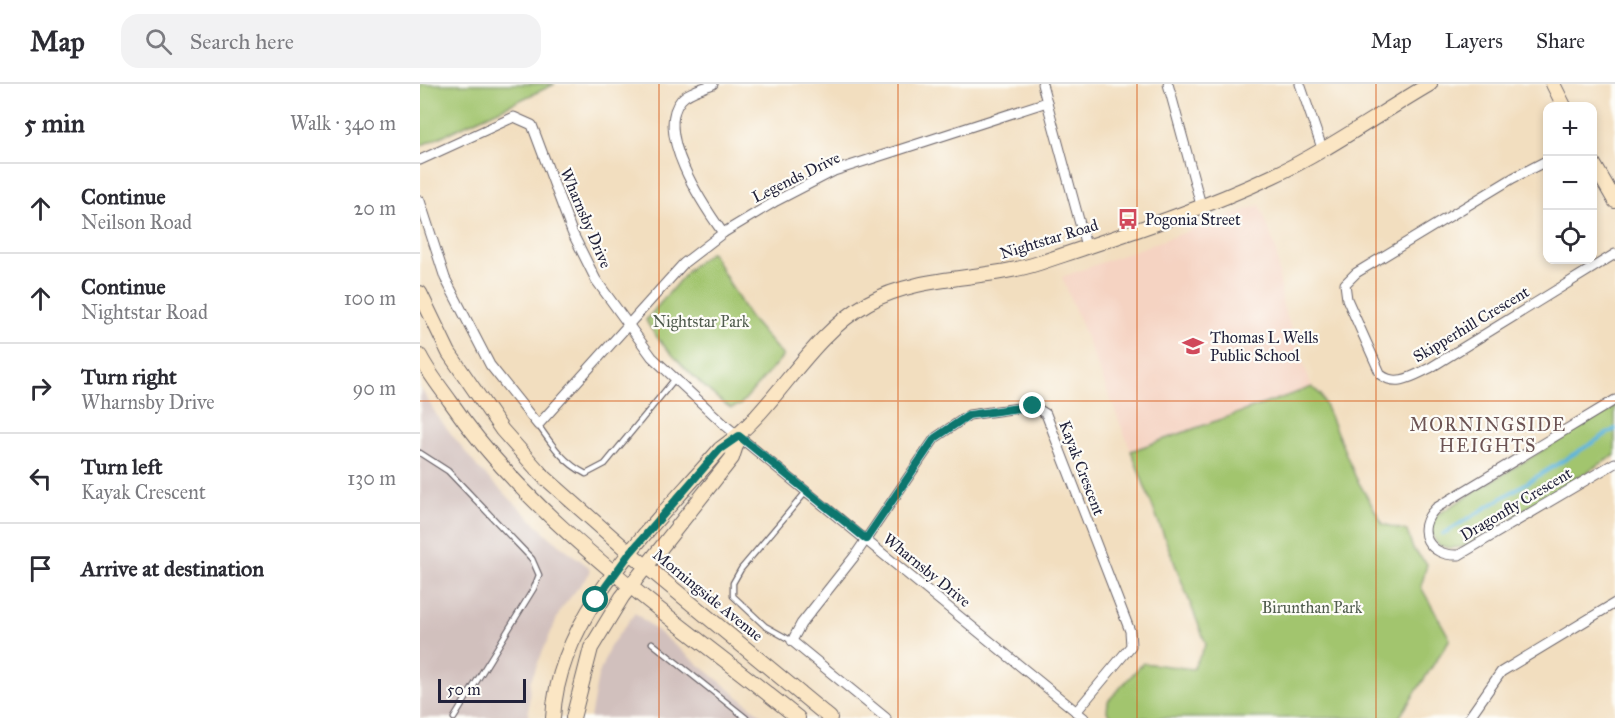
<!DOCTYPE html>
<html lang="en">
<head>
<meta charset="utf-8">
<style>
	body { margin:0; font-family:"IM FELL Great Primer",serif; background:#f2f2f3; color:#2b2b33 }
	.controls { position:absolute; right:18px; top:18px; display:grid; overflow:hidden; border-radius:12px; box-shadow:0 3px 9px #0003 }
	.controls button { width:54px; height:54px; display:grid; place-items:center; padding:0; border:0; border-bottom:2px solid #e1e1e2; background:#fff; color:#2b2b33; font:30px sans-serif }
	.scale { position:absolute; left:18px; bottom:15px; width:88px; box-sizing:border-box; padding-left:6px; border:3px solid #22223b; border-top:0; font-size:16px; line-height:21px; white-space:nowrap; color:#22223b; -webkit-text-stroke:4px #fdfcf7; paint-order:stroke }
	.stop { position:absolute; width:18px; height:18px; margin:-14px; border:4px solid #0f766e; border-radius:50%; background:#fff }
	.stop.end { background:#0f766e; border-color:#fff; box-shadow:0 2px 6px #0008 }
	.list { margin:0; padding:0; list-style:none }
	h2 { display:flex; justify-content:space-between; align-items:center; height:78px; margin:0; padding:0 24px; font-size:26px }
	h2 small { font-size:20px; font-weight:400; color:#7c7c81 }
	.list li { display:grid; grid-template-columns:39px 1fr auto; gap:18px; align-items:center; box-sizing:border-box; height:90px; padding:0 24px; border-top:2px solid #e1e1e2 }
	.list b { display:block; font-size:22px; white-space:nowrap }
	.list p { margin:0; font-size:20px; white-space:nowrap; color:#7c7c81 }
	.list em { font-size:20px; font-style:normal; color:#7c7c81 }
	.icon { flex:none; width:33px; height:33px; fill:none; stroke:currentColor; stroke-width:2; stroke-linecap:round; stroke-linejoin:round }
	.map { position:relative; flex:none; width:1195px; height:634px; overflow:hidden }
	header { display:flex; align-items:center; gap:36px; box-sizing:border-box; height:84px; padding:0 30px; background:#fff; border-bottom:2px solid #e1e1e2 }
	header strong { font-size:28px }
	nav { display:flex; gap:33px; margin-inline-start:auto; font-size:21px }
	.search { width:420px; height:54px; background:#f2f2f3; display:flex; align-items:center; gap:15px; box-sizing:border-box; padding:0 21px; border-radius:18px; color:#7c7c81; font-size:22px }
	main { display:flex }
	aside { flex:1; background:#fff }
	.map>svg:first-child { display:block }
	.built { fill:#f5d3c2 }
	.industrial { fill:#d1c0bd }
	.green { fill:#a2c56e; stroke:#627454; stroke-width:1.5 }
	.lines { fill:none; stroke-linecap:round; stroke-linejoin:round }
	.stream { stroke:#5fb5db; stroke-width:4 }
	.lane-casing { stroke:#6b6469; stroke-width:7 }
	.street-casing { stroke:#6b6469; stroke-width:11 }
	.secondary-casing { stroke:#6b6469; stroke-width:16 }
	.lane { stroke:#fff; stroke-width:4.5 }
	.street { stroke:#fff; stroke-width:9 }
	.secondary { stroke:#fbe6c4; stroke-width:14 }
	.route { stroke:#0f766e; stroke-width:8 }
	.grid { fill:none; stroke:#d45411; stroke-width:1.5; stroke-opacity:0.55 }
	.labels { text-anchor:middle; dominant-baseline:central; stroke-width:4.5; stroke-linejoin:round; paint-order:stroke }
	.street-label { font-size:16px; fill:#22223b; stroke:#fdfcf7 }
	.poi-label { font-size:16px; fill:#22223b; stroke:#fdfcf7; text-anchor:start }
	.park-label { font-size:16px; fill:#4f5b4d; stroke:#fdfcf7 }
	.neighbourhood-label { font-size:18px; letter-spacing:1.5px; fill:#6c5353; stroke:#fdfcf7 }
</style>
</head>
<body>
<header>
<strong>Map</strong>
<div class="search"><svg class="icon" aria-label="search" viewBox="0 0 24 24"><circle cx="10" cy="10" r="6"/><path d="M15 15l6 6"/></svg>Search here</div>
<nav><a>Map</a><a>Layers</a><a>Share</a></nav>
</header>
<main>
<aside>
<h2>5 min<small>Walk · 340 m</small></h2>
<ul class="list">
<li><svg class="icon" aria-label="ahead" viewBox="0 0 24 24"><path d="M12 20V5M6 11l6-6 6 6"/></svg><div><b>Continue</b><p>Neilson Road</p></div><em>20 m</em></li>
<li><svg class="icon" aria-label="ahead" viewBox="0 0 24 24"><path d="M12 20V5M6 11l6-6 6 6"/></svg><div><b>Continue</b><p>Nightstar Road</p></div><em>100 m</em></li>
<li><svg class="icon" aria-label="right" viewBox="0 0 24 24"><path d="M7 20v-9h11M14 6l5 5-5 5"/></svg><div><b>Turn right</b><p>Wharnsby Drive</p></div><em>90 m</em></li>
<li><svg class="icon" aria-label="left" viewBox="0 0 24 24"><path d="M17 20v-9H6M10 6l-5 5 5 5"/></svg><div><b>Turn left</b><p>Kayak Crescent</p></div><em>130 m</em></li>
<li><svg class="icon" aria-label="arrive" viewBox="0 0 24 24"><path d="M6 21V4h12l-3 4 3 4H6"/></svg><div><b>Arrive at destination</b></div></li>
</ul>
</aside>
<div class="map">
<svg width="1195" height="634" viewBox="0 0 1195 634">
	<rect width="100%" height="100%" fill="#fdfcf7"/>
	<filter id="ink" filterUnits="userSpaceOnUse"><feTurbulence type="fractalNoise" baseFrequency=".0167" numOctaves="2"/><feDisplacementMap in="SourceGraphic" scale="12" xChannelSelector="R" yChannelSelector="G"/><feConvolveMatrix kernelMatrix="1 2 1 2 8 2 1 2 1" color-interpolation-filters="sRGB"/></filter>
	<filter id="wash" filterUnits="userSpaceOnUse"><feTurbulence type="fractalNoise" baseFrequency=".008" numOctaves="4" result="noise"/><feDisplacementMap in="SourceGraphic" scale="24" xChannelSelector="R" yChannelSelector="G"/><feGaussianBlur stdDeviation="1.35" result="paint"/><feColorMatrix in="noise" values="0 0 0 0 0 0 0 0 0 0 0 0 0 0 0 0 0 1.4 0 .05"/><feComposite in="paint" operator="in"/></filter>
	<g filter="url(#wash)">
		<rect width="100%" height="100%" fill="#f2debf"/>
		<!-- built -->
		<path class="built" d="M 840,121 L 856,165 L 863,222 L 892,303 L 711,367 L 642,193 Z"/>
		<!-- industrial -->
		<g class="industrial">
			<path d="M 0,303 L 18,333 L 59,385 L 131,454 L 169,483 L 170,489 L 141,525 L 126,560 L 110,598 L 108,634 L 0,634 Z"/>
			<path d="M 215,529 L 345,634 L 170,634 L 178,592 L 190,562 Z"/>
		</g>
		<!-- green -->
		<g class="green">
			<path d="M 0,0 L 135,0 L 0,62 Z"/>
			<path d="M 291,168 L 330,234 L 363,272 L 320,321 L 311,324 C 291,312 235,257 226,236 L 271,183 Z"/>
			<path d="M 892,303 L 901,311 L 936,394 L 963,440 L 987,447 L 993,465 L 1007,480 L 1001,503 L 1030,555 L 979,634 L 695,634 L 687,628 L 688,617 L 723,579 L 773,585 L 786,560 L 711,367 Z"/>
			<path d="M 1195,322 L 1195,371 L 1043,463 L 1030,464 L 1018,461 L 1010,447 L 1015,432 Z"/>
		</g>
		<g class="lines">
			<!-- stream -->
			<path class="stream" d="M 1023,450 L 1195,345"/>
		</g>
	</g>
	<g filter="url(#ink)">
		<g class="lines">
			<defs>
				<g id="lane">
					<path d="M 118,341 C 132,361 144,379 166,390 L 185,380 L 254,296"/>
					<path d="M 0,369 L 28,387 L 112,475 L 119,491 L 114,504 L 34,634"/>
					<path d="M 372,557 L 345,542 L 313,512 L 313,499 L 321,485 L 386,408"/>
					<path d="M 232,559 L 326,634"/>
				</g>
				<g id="street">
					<path d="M 293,0 C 284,4 267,8 261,16 C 234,48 283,121 303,149"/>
					<path d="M 622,0 L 666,162"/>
					<path d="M 748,0 L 781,121"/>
					<path d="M 880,0 L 902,64"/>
					<path d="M 0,76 L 94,33 L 112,41 L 152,148 L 176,196 L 232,273 L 306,342 L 664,634"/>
					<path d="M 1128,76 L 1093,94 L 936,189 L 925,200 L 927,215 L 961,291 C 977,303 993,292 1010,284 L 1195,170"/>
					<path d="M 0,117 L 25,194 L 70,281 L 118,341 L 264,179 L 303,149 L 356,117 L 414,87 L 627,18"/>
					<path d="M 1195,316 L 1016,424 C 993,446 1009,473 1039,471 L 1195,379"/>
					<path d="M 466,634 L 372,557 L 381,540 L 434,473 L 515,354 L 549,331 L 613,322 L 626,330 L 710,547 L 711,562 L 656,628"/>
					<path d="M 1049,634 L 1081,588 L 1195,519"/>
				</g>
				<g id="secondary">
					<path d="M 1133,0 L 1144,22"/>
					<path d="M 1172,77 L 1195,117"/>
					<path d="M 0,209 L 29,269 L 82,346 L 122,391 L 210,469 L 410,634"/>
					<path d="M 0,272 C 8,288 20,303 30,317 C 118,446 259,537 378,634"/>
					<path d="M 133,634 C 138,529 236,440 300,365 C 357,325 385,255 448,219 C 499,190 565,197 619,179 C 697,153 779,127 853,92 C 905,68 960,29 1010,0"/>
					<path d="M 153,634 L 171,564 L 202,513 L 312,374 L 319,352"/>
				</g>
			</defs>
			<!-- lane casing -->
			<use href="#lane" class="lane-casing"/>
			<!-- street casing -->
			<use href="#street" class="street-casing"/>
			<!-- secondary casing -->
			<use href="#secondary" class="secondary-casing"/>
			<!-- lane -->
			<use href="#lane" class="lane"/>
			<!-- street -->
			<use href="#street" class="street"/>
			<!-- secondary -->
			<use href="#secondary" class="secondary"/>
		</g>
	</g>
	<g class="lines" filter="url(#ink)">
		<!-- route -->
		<path class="route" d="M 176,516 L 210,469 L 300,365 L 319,352 L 446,455 L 515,354 L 549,331 L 613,322"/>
	</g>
	<!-- grid -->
	<path class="grid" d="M 239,0 L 239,634M 478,0 L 478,634M 717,0 L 717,634M 956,0 L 956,634M 0,317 L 1195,317"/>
	<!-- icons -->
	<defs>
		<symbol id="bus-bare" viewBox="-9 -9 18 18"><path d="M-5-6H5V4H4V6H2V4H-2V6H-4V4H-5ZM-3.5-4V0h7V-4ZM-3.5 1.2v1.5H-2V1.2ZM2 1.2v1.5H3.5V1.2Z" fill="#d1495b" stroke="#fdfcf7" stroke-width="2.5" paint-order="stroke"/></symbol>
		<symbol id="school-bare" viewBox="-9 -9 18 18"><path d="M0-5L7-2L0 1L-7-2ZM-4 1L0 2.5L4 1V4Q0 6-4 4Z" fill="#d1495b" stroke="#fdfcf7" stroke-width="2.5" paint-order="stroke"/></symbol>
	</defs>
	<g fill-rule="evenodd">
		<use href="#bus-bare" x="693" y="120" width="30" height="30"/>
		<use href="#school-bare" x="758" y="247" width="30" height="30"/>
	</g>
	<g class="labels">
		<!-- street labels -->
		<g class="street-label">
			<text transform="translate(376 93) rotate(-26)">Legends Drive</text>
			<text transform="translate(166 134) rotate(67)">Wharnsby Drive</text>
			<text transform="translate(629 155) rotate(-17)">Nightstar Road</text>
			<text transform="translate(1051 240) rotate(-31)">Skipperhill Crescent</text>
			<text transform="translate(662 384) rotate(69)">Kayak Crescent</text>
			<text transform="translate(1096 420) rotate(-31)">Dragonfly Crescent</text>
			<text transform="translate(507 486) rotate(39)">Wharnsby Drive</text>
			<text transform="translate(288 511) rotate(39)">Morningside Avenue</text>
		</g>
		<!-- poi labels -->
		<g class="poi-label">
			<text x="725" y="135">Pogonia Street</text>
			<text x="790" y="253">Thomas L Wells<tspan x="790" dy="18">Public School</tspan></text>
		</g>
		<!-- park labels -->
		<g class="park-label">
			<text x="281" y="237">Nightstar Park</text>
			<text x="892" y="523">Birunthan Park</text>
		</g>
		<!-- neighbourhood labels -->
		<g class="neighbourhood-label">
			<text x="1068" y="341">MORNINGSIDE<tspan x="1068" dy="21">HEIGHTS</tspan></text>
		</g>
	</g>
</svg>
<div class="controls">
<button>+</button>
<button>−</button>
<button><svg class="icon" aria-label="locate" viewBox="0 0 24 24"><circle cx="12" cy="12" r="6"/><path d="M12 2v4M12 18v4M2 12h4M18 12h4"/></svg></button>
</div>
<div class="scale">50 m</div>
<div class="stop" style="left:176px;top:516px"></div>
<div class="stop end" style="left:613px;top:322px"></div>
</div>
</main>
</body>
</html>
